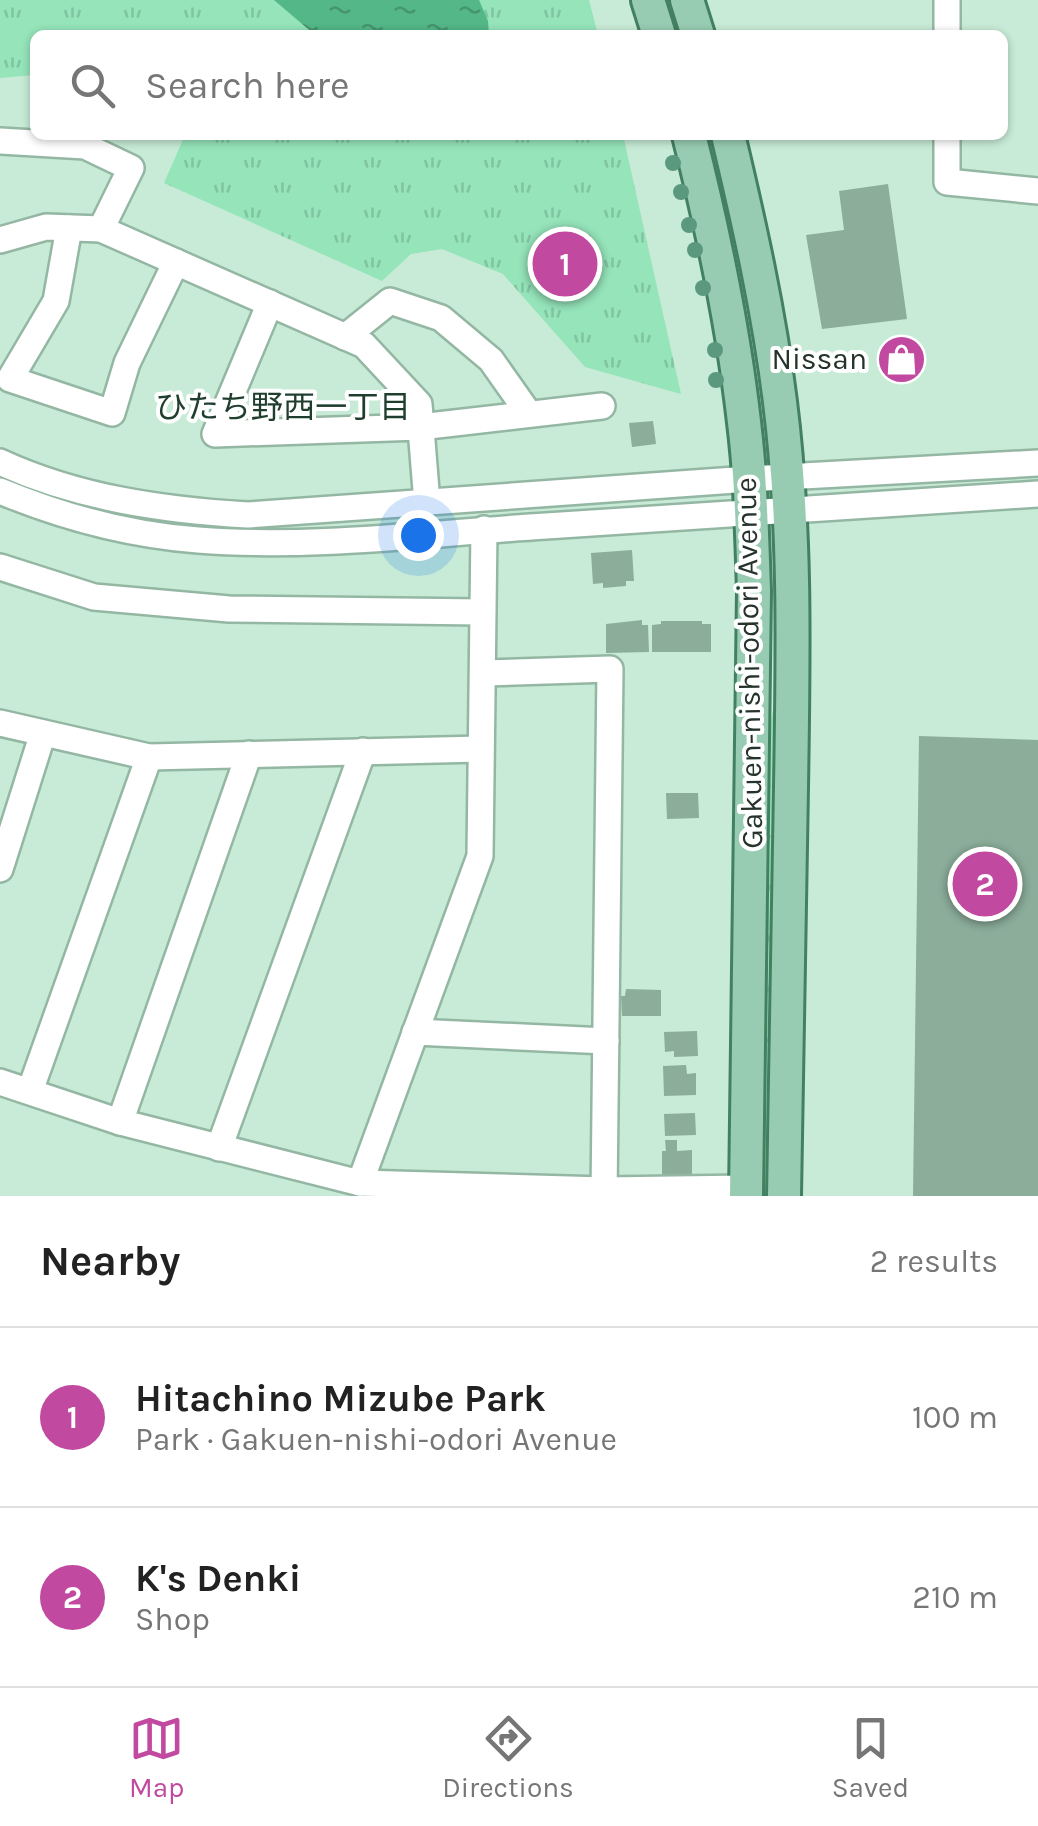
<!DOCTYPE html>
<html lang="en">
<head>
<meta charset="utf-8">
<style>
	body { margin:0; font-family:Karla,"Noto Sans JP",sans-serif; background:#f2f2f2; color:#222 }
	.you { position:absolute; left:418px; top:535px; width:35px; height:35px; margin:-25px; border:8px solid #fff; border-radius:50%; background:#1a73e8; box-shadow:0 0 0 15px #1a73e833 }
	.badge { display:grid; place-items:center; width:65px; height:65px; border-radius:50%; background:#c14aa0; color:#fff; font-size:32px; font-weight:700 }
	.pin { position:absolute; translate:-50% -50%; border:5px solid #fff; box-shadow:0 2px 10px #0006 }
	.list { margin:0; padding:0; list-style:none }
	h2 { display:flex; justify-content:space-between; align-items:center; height:130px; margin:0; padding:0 40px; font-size:42px }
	h2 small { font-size:32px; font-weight:400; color:#767676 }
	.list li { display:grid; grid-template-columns:65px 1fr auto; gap:30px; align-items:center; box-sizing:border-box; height:180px; padding:0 40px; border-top:2px solid #e0e0e0 }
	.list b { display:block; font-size:38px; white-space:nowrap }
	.list p { margin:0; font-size:32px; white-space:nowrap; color:#767676 }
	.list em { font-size:32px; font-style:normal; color:#767676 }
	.icon { flex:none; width:55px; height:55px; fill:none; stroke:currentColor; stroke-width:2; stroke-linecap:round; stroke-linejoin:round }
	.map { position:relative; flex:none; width:1038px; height:1196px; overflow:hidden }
	.search { position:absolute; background:#fff; box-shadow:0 2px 8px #0004; left:30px; right:30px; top:30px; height:110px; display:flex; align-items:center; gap:25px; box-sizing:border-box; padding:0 35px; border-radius:15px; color:#767676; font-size:38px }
	.sheet { height:490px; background:#fff }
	nav { display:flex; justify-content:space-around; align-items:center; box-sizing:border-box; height:140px; border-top:2px solid #e0e0e0; background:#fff; font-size:28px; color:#767676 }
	nav a { display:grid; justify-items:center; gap:5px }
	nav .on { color:#c14aa0 }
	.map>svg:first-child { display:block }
	.grass { fill:url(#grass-tufts) }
	.water { fill:url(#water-ripples) }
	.building { fill:#8bad9a }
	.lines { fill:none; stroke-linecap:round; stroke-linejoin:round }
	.minor-casing { stroke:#94b7a3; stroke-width:30 }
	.major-casing { stroke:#438062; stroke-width:38 }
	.minor { stroke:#fff; stroke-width:25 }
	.major { stroke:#98ccb2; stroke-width:32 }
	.tree { fill:#5b997f }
	.labels { text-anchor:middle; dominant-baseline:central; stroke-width:8; stroke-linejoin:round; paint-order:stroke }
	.poi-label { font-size:30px; fill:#25332b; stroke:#fff; text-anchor:end }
	.street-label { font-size:30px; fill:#25332b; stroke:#fff }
	.neighbourhood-label { font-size:32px; fill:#1f3e2e; stroke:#fff }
</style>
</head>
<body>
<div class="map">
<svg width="1038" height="1196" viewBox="0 0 1038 1196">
	<defs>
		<pattern id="grass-tufts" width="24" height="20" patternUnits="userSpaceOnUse" patternTransform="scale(2.5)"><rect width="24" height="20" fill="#95e4ba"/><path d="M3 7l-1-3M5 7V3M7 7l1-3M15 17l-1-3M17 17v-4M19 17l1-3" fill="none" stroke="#80c4a0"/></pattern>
		<pattern id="water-ripples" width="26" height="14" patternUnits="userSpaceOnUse" patternTransform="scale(2.5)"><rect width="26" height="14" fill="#53b787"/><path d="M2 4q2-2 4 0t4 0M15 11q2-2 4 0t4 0" fill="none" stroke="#45956f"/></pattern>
	</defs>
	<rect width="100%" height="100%" fill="#c7ebd6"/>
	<!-- grass -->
	<g class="grass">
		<path d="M 0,0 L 589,0 L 598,35 L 35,35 L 35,75 L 0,78 Z"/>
		<path d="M 185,135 L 623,135 L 681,394 L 585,367 L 503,274 L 442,249 L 411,254 L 382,281 L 164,183 Z"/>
		<path d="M 700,135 L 717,135 L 741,242 L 746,314 L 760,404 L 757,408 Z"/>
		<path d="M 776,584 L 779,585 L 772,1196 L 756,1196 L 765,751 L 775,700 Z"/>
	</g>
	<!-- water -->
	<path class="water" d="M 274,0 L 479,0 L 488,21 L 489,35 L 315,35 Z"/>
	<!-- building -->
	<g class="building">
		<path d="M 888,184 L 907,319 L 822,329 L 806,235 L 844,230 L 839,191 Z"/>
		<path d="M 653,421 L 656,444 L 632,447 L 629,423 Z"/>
		<path d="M 632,550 L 634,581 L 626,581 L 626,586 L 603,588 L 603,583 L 593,584 L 591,553 Z"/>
		<path d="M 642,620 L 642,625 L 648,625 L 649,652 L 606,653 L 606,624 Z"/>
		<path d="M 661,621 L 702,621 L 702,624 L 711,624 L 711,652 L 652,652 L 652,625 L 661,624 Z"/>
		<path d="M 919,736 L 1038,740 L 1038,1196 L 913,1196 Z"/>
		<path d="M 666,793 L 698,793 L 699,818 L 667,819 Z"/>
		<path d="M 626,989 L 661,990 L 661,1016 L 622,1016 L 621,996 L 625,996 Z"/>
		<path d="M 697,1031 L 698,1056 L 674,1057 L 674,1051 L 665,1052 L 664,1032 Z"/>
		<path d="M 686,1065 L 687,1074 L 696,1073 L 696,1095 L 664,1096 L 663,1066 Z"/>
		<path d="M 695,1113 L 696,1135 L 665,1136 L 664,1114 Z"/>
		<path d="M 665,1140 L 677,1140 L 677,1151 L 692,1150 L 692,1177 L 662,1177 L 662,1151 L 666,1151 Z"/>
	</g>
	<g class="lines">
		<defs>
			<g id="minor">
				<path d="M 947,35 L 947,0"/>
				<path d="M 947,135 L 947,182 L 1038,191"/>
				<path d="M 0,141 L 85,146 L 131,168 L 101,229"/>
				<path d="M 69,228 L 56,301 L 10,379 L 112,413 L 127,363 L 176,262"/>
				<path d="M 0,240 L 46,227 L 101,229 L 364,345 L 419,404 L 427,503"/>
				<path d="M 270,303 L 215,434 L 420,427 L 602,406"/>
				<path d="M 345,337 L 390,301 L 441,318 L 491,360 L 529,414"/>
				<path d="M 0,462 C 78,498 163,510 248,515 L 749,479 L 1038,463"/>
				<path d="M 0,491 C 63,517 130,535 198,540 C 313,549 431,533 546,526 C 710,516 874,506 1038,494"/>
				<path d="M 0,567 L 94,597 L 229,609 L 482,612"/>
				<path d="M 485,673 L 610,669 L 604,1196"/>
				<path d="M 0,723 L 149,757 L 480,749"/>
				<path d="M 0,869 L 43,733"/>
				<path d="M 415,1032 L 606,1041"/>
				<path d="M 0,1082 L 120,1122 L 360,1183 L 604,1190 L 747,1188"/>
				<path d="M 30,1091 L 149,757"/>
				<path d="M 120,1122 L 249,754"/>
				<path d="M 219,1148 L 363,751"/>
				<path d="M 360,1183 L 480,856 L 484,529"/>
			</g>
			<g id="major">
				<path d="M 648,0 L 659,35"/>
				<path d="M 687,0 L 698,35"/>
				<path d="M 689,135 C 713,230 733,325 744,422 C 751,478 752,535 754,591 L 746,1196"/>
				<path d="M 728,135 C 749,223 769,312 780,402 C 796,529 793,659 791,787 C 788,924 786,1060 784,1196"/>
			</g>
		</defs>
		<!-- minor casing -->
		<use href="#minor" class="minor-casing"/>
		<!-- major casing -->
		<use href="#major" class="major-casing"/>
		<!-- minor -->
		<use href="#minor" class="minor"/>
		<!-- major -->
		<use href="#major" class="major"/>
	</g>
	<!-- trees -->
	<g class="tree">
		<circle cx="673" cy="163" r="8"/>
		<circle cx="681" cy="192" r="8"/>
		<circle cx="689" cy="225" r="8"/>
		<circle cx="695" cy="250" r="8"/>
		<circle cx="703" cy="288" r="8"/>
		<circle cx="715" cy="350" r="8"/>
		<circle cx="716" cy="380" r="8"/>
	</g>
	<!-- icons -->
	<defs>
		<symbol id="shop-disc" viewBox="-11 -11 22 22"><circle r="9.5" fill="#c14aa0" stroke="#fff"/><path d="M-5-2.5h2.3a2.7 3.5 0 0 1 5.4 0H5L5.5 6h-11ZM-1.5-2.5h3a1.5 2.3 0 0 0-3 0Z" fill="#fff"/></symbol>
	</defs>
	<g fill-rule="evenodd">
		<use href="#shop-disc" x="874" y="332" width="55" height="55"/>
	</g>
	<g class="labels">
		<!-- poi labels -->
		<g class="poi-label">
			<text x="867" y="359">Nissan</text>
		</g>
		<!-- street labels -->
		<g class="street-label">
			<text transform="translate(749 663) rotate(-91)">Gakuen-nishi-odori Avenue</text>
		</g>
		<!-- neighbourhood labels -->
		<g class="neighbourhood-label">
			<text x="283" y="407">ひたち野西一丁目</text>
		</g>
	</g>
</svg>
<div class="you"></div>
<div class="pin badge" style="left:565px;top:264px">1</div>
<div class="pin badge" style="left:985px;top:884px">2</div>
<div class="search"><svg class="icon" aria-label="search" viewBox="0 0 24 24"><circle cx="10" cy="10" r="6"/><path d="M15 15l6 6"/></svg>Search here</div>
</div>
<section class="sheet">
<h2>Nearby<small>2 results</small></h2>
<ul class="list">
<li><span class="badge">1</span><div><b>Hitachino Mizube Park</b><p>Park · Gakuen-nishi-odori Avenue</p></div><em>100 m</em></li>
<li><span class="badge">2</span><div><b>K's Denki</b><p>Shop</p></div><em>210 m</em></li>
</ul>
</section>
<nav>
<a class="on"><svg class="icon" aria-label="map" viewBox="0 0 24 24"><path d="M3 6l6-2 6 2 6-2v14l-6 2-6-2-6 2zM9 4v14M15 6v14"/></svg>Map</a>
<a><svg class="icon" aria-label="directions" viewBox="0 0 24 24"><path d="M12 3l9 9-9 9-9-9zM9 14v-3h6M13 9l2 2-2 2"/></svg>Directions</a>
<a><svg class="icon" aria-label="saved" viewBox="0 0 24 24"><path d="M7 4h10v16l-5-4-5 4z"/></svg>Saved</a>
</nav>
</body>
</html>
